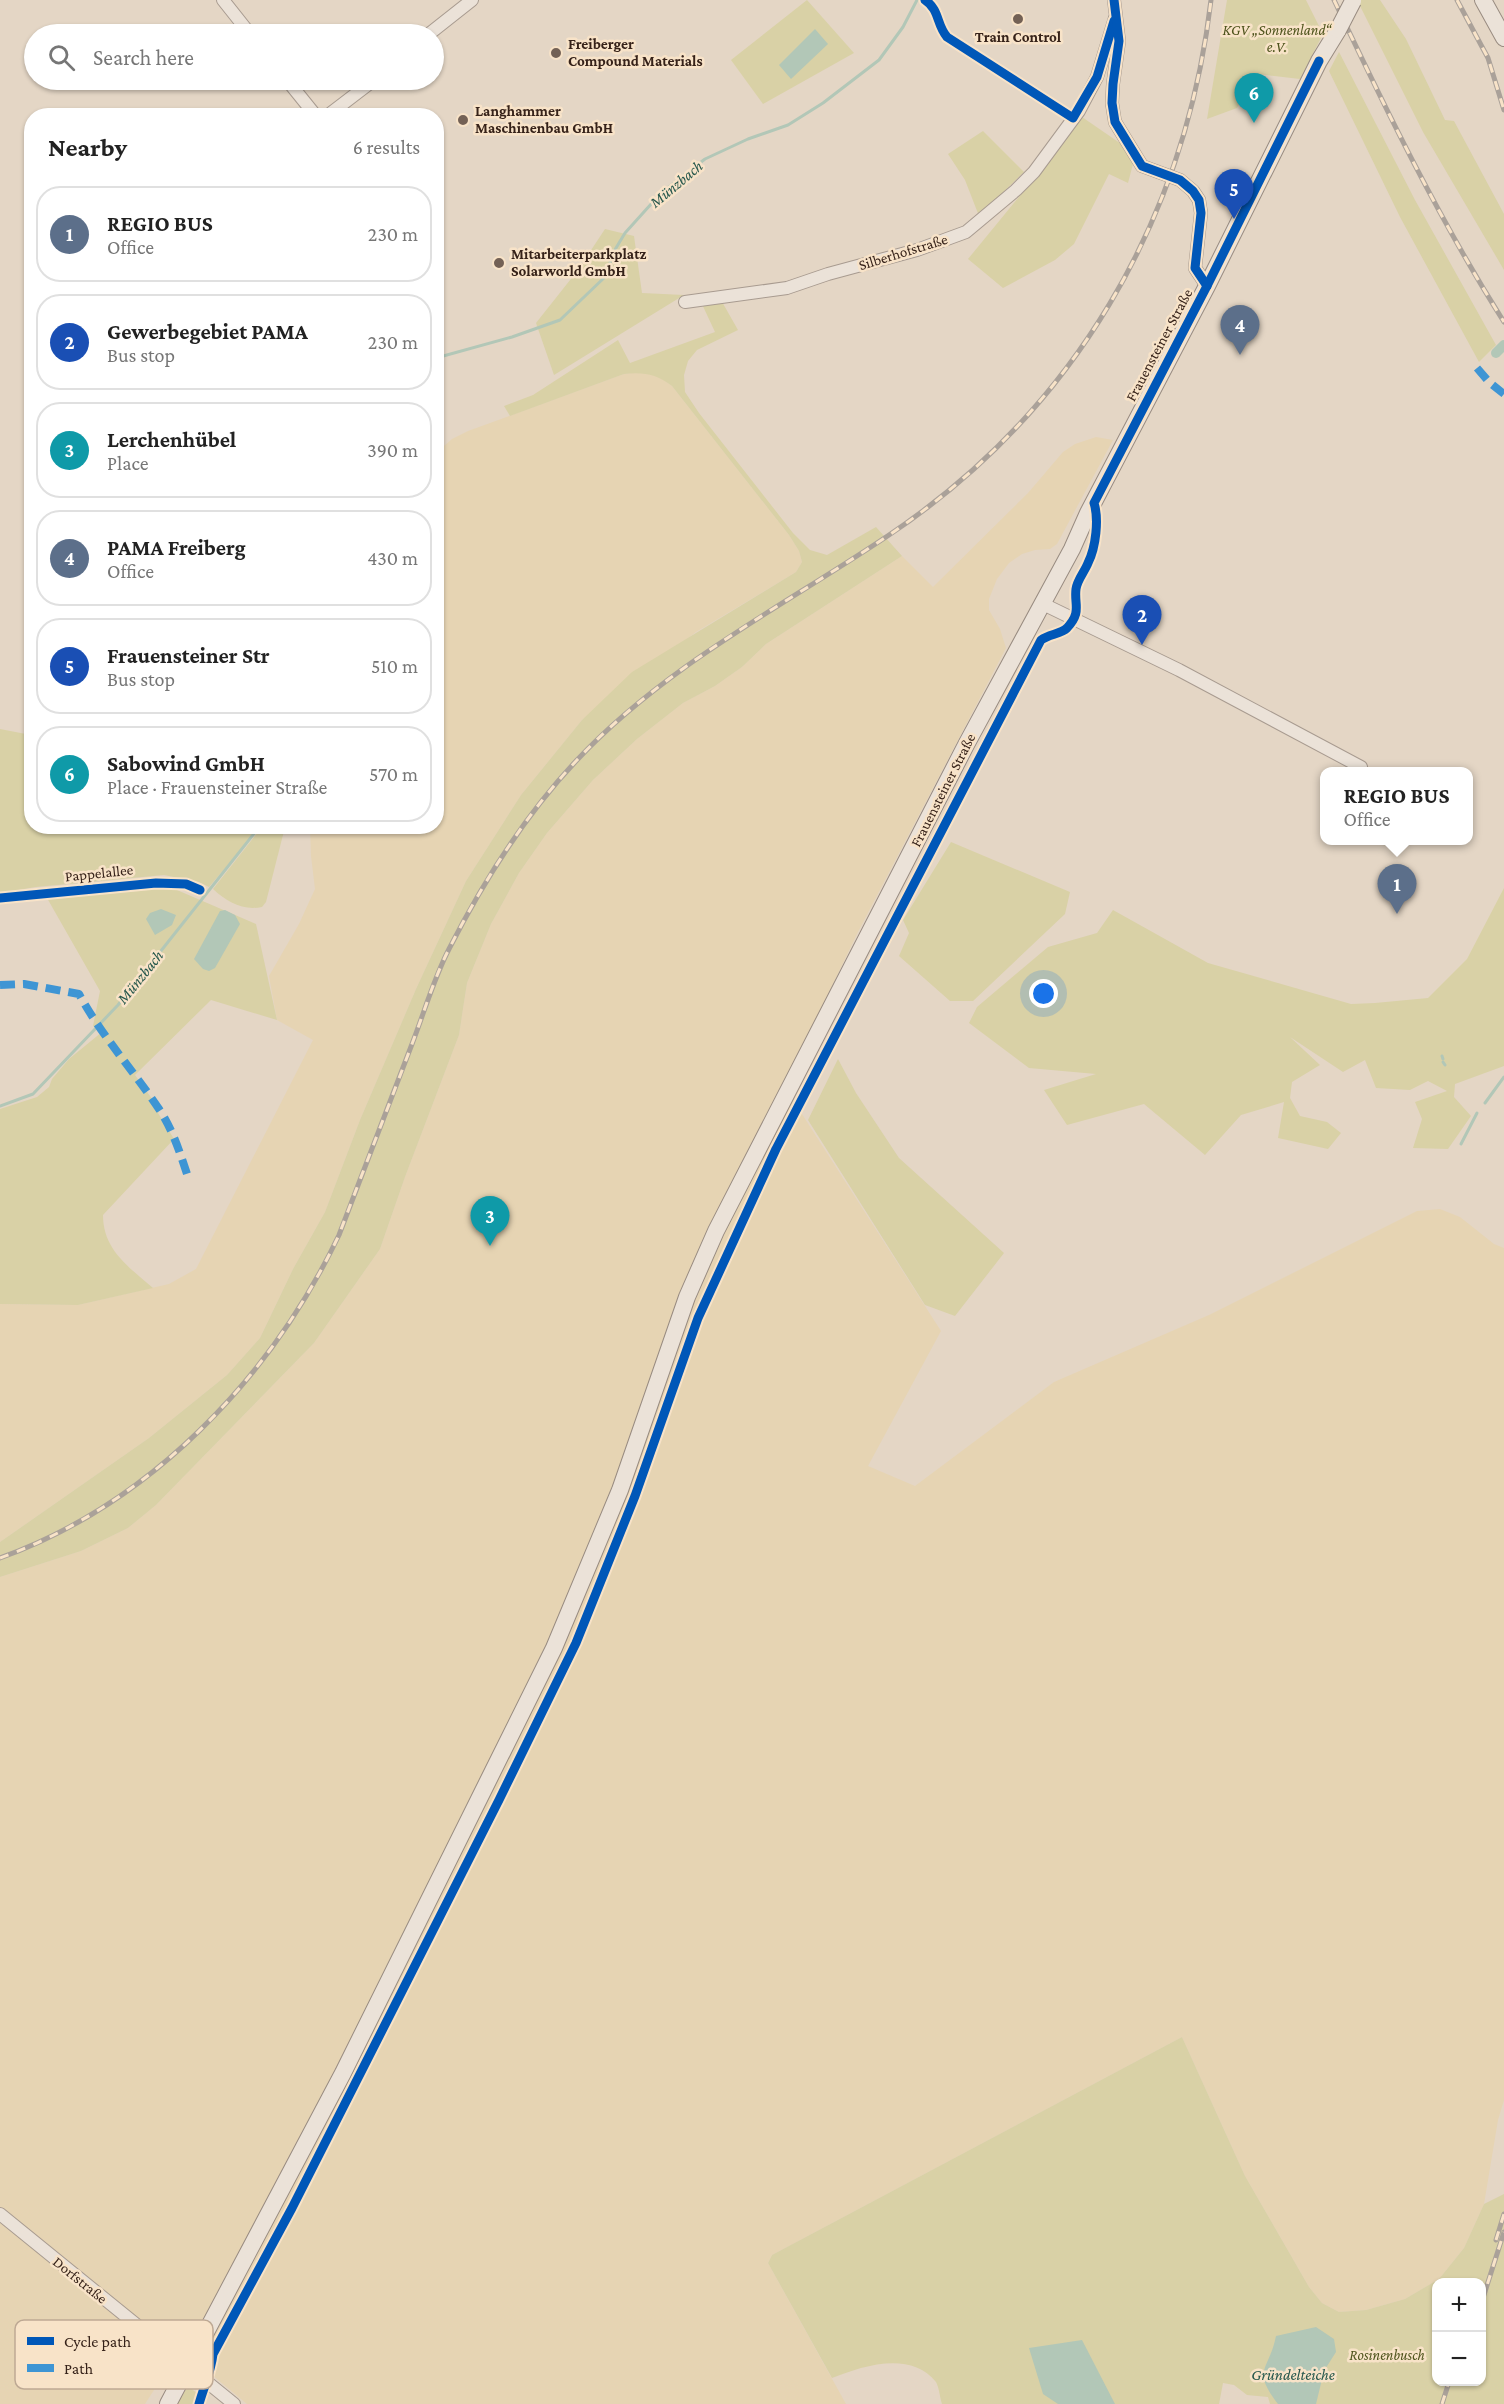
<!DOCTYPE html>
<html lang="en">
<head>
<meta charset="utf-8">
<style>
	body { margin:0; font-family:"Crimson Pro",serif; background:#f6f6f6; color:#222 }
	.controls { position:absolute; right:18px; bottom:18px; display:grid; overflow:hidden; border-radius:12px; box-shadow:0 2px 4px #0004 }
	.controls button { width:54px; height:54px; display:grid; place-items:center; padding:0; border:0; border-bottom:2px solid #e0e0e0; background:#fff; color:#222; font:30px sans-serif }
	.you { position:absolute; left:1044px; top:994px; width:21px; height:21px; margin:-15px; border:4px solid #fff; border-radius:50%; background:#1a73e8; box-shadow:0 0 0 9px #1a73e833 }
	.badge { display:grid; place-items:center; width:39px; height:39px; border-radius:50%; background:#ea580c; color:#fff; font-size:20px; font-weight:700 }
	.pin { position:absolute; translate:-50% -50px; filter:drop-shadow(0 2px 3px #0008) }
	.pin::after { content:''; position:absolute; top:32px; width:21px; height:18px; background:inherit; clip-path:polygon(0 0,100% 0,50% 100%) }
	.popup { position:absolute; left:1320px; top:767px; width:153px; height:78px; box-sizing:border-box; display:grid; place-content:center; border-radius:12px; background:#fff; filter:drop-shadow(0 2px 4px #0005); font-size:20px; white-space:nowrap; color:#767676 }
	.popup b { font-size:22px; color:#222 }
	.popup::after { content:''; position:absolute; left:50%; top:100%; margin-left:-12px; border:12px solid transparent; border-top-color:#fff }
	.list { margin:0; padding:0; list-style:none }
	h2 { display:flex; justify-content:space-between; align-items:center; height:78px; margin:0; padding:0 24px; font-size:26px }
	h2 small { font-size:20px; font-weight:400; color:#767676 }
	.list li { display:grid; grid-template-columns:39px 1fr auto; gap:18px; align-items:center; box-sizing:border-box; height:96px; margin:0 12px 12px; padding:0 12px; border:2px solid #e0e0e0; border-radius:24px }
	.list b { display:block; font-size:22px; white-space:nowrap }
	.list p { margin:0; font-size:20px; white-space:nowrap; color:#767676 }
	.list em { font-size:20px; font-style:normal; color:#767676 }
	.icon { flex:none; width:33px; height:33px; fill:none; stroke:currentColor; stroke-width:2; stroke-linecap:round; stroke-linejoin:round }
	.map { position:relative; flex:none; width:1504px; height:2404px; overflow:hidden }
	.search { position:absolute; background:#fff; box-shadow:0 2px 4px #0004; left:24px; top:24px; width:420px; height:66px; display:flex; align-items:center; gap:15px; box-sizing:border-box; padding:0 21px; border-radius:33px; color:#767676; font-size:22px }
	.panel { position:absolute; background:#fff; box-shadow:0 2px 4px #0004; left:24px; top:108px; width:420px; height:726px; border-radius:24px }
	.map>svg:first-child { display:block }
	.farmland { fill:#e6d4b3 }
	.green { fill:#d9d1a6; fill-rule:evenodd }
	.water { fill:#b2c7b7 }
	.lines { fill:none; stroke-linecap:round; stroke-linejoin:round }
	.stream { stroke:#b2c7b7; stroke-width:3 }
	.canal { stroke:#b2c7b7; stroke-width:10 }
	.minor-casing { stroke:#a89b90; stroke-width:14 }
	.secondary-casing { stroke:#988b80; stroke-width:18 }
	.minor { stroke:#ebe2d8; stroke-width:12 }
	.secondary { stroke:#ebe2d8; stroke-width:16 }
	.rail-casing { stroke:#aaa199; stroke-width:5 }
	.rail { stroke:#f8e3c8; stroke-width:3; stroke-dasharray:9; stroke-linecap:butt }
	.secondary-bridge-casing { stroke:#988b80; stroke-width:18; stroke-linecap:butt }
	.secondary-bridge { stroke:#ebe2d8; stroke-width:16 }
	.quiet { stroke:#3e95d4; stroke-width:8; stroke-dasharray:15 8; stroke-linecap:butt }
	.cycleway-casing { stroke:#f8e3c8; stroke-width:13 }
	.cycleway { stroke:#0057b8; stroke-width:9 }
	.poi-dot { fill:#736155; stroke:#f8e3c8; stroke-width:2 }
	.labels { text-anchor:middle; dominant-baseline:central; stroke-width:5; stroke-linejoin:round; paint-order:stroke }
	.park-label { font-size:15px; font-style:italic; fill:#4f541d; stroke:#f8e3c8 }
	.poi-label { font-size:15px; font-weight:bold; fill:#362219; stroke:#f8e3c8; text-anchor:start }
	.street-label { font-size:15px; fill:#362219; stroke:#f8e3c8 }
	.water-label { font-size:16px; font-style:italic; fill:#26574c; stroke:#f8e3c8 }
	.key { fill:#f8e3c8; stroke:#bea994; stroke-width:1.5 }
	.key-label { font-size:16px; fill:#362219 }
</style>
</head>
<body>
<div class="map">
<svg width="1504" height="2404" viewBox="0 0 1504 2404">
	<rect width="100%" height="100%" fill="#e4d6c5"/>
	<!-- farmland -->
	<g class="farmland">
		<path d="M 640,372 L 657,375 L 672,386 L 789,535 L 799,551 L 802,562 L 796,572 L 696,632 L 582,720 L 521,795 L 466,881 L 416,989 L 360,1120 L 325,1212 L 293,1269 L 260,1338 L 227,1375 L 149,1438 L 0,1542 L 0,1304 L 78,1305 L 169,1284 L 196,1269 L 313,1040 L 277,1020 L 269,976 L 299,924 L 315,889 L 311,856 L 310,827 L 436,826 L 437,452 L 452,439 L 468,431 L 624,374 Z"/>
		<path d="M 1096,437 L 1113,440 L 1057,544 L 1050,549 L 1035,550 L 1022,554 L 1009,563 L 997,579 L 989,599 L 989,610 L 1000,629 L 1006,648 L 858,932 L 784,1086 L 941,1331 L 868,1466 L 915,1486 L 1054,1382 L 1209,1315 L 1417,1211 L 1440,1209 L 1460,1217 L 1494,1244 L 1504,1248 L 1504,2100 L 1498,2120 L 1484,2204 L 1464,2248 L 1439,2279 L 1405,2299 L 1366,2310 L 1339,2312 L 1322,2303 L 1309,2287 L 1245,2176 L 1182,2037 L 772,2255 L 768,2263 L 846,2404 L 247,2404 L 171,2341 L 161,2354 L 154,2390 L 145,2404 L 0,2404 L 0,1577 L 81,1551 L 128,1528 L 156,1505 L 314,1343 L 380,1249 L 405,1177 L 459,1035 L 467,983 L 491,924 L 519,873 L 547,833 L 593,780 L 637,739 L 683,703 L 715,686 L 742,667 L 766,644 L 902,556 L 933,587 L 1028,493 L 1063,452 L 1075,444 Z"/>
	</g>
	<!-- green -->
	<g class="green">
		<path d="M 807,0 L 854,53 L 763,104 L 731,60 Z"/>
		<path d="M 1227,0 L 1306,0 L 1323,34 L 1300,79 L 1257,74 L 1237,108 L 1207,119 Z"/>
		<path d="M 1361,0 L 1380,0 L 1406,39 L 1445,120 L 1454,121 L 1504,214 L 1504,270 L 1423,132 L 1359,4 Z"/>
		<path d="M 1339,52 L 1415,200 L 1496,345 L 1479,362 L 1400,217 L 1329,71 Z"/>
		<path d="M 1082,117 L 1130,150 L 1133,164 L 1128,183 L 1109,174 L 1074,244 L 1055,260 L 1003,288 L 968,259 L 1059,148 Z"/>
		<path d="M 983,131 L 1024,172 L 979,216 L 965,180 L 948,154 Z"/>
		<path d="M 605,229 L 634,236 L 642,293 L 684,295 L 554,375 L 536,323 L 578,270 Z"/>
		<path d="M 721,300 L 738,330 L 697,350 L 688,361 L 684,375 L 685,392 L 699,413 L 793,533 L 810,550 L 827,555 L 876,527 L 902,556 L 766,644 L 742,667 L 715,686 L 683,703 L 637,739 L 593,780 L 547,833 L 519,873 L 491,924 L 467,983 L 459,1035 L 405,1177 L 380,1249 L 314,1343 L 156,1505 L 128,1528 L 81,1551 L 0,1577 L 0,1542 L 149,1438 L 227,1375 L 260,1338 L 293,1269 L 325,1212 L 360,1120 L 416,989 L 466,881 L 521,795 L 582,720 L 632,672 L 796,572 L 802,562 L 799,551 L 789,535 L 672,386 C 656,374 644,372 624,374 L 510,416 L 504,406 L 533,395 L 618,340 L 630,363 L 715,332 L 701,302 Z"/>
		<path d="M 0,729 L 31,735 L 32,826 L 258,827 L 256,832 L 209,887 L 199,882 L 164,875 L 36,887 L 0,893 Z"/>
		<path d="M 262,827 L 285,827 L 266,902 L 262,907 C 243,911 227,902 213,889 Z"/>
		<path d="M 951,842 L 1070,892 L 1065,914 L 973,1001 L 950,1001 L 899,956 L 909,933 L 903,920 Z"/>
		<path d="M 170,887 L 256,924 L 277,1020 L 211,1000 L 135,1075 L 160,1110 L 158,1113 L 174,1139 L 103,1215 C 103,1250 129,1267 153,1288 L 78,1305 L 0,1304 L 0,1109 L 37,1097 L 49,1087 L 52,1079 L 69,1059 L 102,1032 L 93,1026 L 100,991 L 47,898 Z"/>
		<path d="M 1504,888 L 1504,1066 L 1455,1084 L 1454,1097 L 1471,1116 L 1448,1149 L 1413,1148 L 1422,1119 L 1415,1102 L 1447,1091 L 1428,1081 L 1410,1090 L 1376,1088 L 1365,1060 L 1343,1072 L 1290,1037 L 1320,1065 L 1292,1082 L 1290,1098 L 1300,1116 L 1327,1122 L 1341,1133 L 1328,1149 L 1278,1138 L 1284,1102 L 1241,1115 L 1205,1155 L 1144,1104 L 1067,1125 L 1044,1090 L 1096,1074 L 1029,1068 L 969,1023 L 977,1007 L 1048,947 L 1097,933 L 1113,910 L 1208,963 L 1351,1004 L 1375,1003 L 1428,998 L 1467,959 Z"/>
		<path d="M 838,1059 L 856,1093 L 899,1158 L 1004,1253 L 955,1316 L 925,1305 L 808,1120 Z"/>
		<path d="M 1182,2037 L 1245,2176 L 1309,2287 L 1322,2303 L 1339,2312 L 1366,2310 L 1405,2299 L 1439,2279 L 1464,2248 L 1484,2204 L 1504,2194 L 1504,2404 L 1270,2404 L 1268,2397 L 1247,2395 L 1234,2385 L 1223,2383 L 1219,2404 L 942,2404 C 940,2398 939,2387 936,2382 C 911,2350 862,2366 832,2378 L 768,2263 L 772,2255 ZM 1436,2282 L 1482,2282 L 1482,2382 L 1436,2382 Z"/>
		<path d="M 188,2386 L 198,2394 L 195,2404 L 177,2404 Z"/>
	</g>
	<!-- water -->
	<g class="water">
		<path d="M 815,29 L 828,44 L 791,79 L 779,65 Z"/>
		<path d="M 161,909 L 176,915 L 172,925 L 155,935 L 146,919 L 150,913 Z"/>
		<path d="M 225,910 L 235,915 L 240,924 L 215,968 L 209,971 L 203,969 L 194,959 L 220,911 Z"/>
		<path d="M 1316,2327 L 1334,2339 L 1336,2352 L 1324,2371 L 1316,2404 L 1278,2404 C 1251,2369 1269,2371 1276,2336 Z"/>
		<path d="M 1082,2340 L 1115,2404 L 1058,2404 L 1043,2394 L 1029,2348 Z"/>
	</g>
	<g class="lines">
		<!-- stream -->
		<g class="stream">
			<path d="M 436,358 L 512,337 L 560,320 L 606,276 L 613,253 L 625,233 L 661,193 L 705,159 L 748,139 L 788,125 L 823,103 L 879,60 L 903,27 L 917,0"/>
			<path d="M 1442,1056 L 1443,1059"/>
			<path d="M 1443,1062 L 1445,1065"/>
			<path d="M 1485,1103 L 1504,1077"/>
			<path d="M 0,1106 L 33,1094 L 118,1005 L 260,826"/>
			<path d="M 1461,1144 L 1477,1113"/>
		</g>
		<!-- canal -->
		<path class="canal" d="M 1496,353 L 1504,345"/>
		<defs>
			<g id="minor">
				<path d="M 223,0 L 250,34"/>
				<path d="M 1114,0 L 1119,41 L 1113,84 L 1112,103 L 1115,122 L 1142,166 L 1180,180 L 1193,191 L 1199,200 L 1201,213 L 1195,268 L 1207,286"/>
				<path d="M 429,34 L 472,0"/>
				<path d="M 287,80 L 316,116"/>
				<path d="M 327,116 L 374,80"/>
				<path d="M 685,302 L 787,288 L 828,274 L 917,250 L 966,232 L 1016,190 L 1034,172 L 1079,111 L 1097,77 L 1115,18"/>
				<path d="M 1043,604 L 1179,670 L 1361,767"/>
				<path d="M 0,2214 L 234,2404"/>
			</g>
			<g id="secondary">
				<path d="M 1483,0 L 1504,38"/>
				<path d="M 168,2404 L 343,2073 L 554,1648 L 620,1490 L 687,1297 L 716,1231 L 967,743 L 1072,549 L 1088,513 L 1207,286 L 1319,61 L 1338,30"/>
			</g>
		</defs>
		<!-- minor casing -->
		<use href="#minor" class="minor-casing"/>
		<!-- secondary casing -->
		<use href="#secondary" class="secondary-casing"/>
		<!-- minor -->
		<use href="#minor" class="minor"/>
		<!-- secondary -->
		<use href="#secondary" class="secondary"/>
		<defs>
			<g id="rail">
				<path d="M 1334,0 C 1386,110 1439,219 1504,322"/>
				<path d="M 1457,0 L 1488,58 L 1504,110"/>
				<path d="M 0,1558 C 150,1504 271,1378 339,1235 C 363,1171 388,1108 412,1044 C 424,1013 434,978 449,949 C 483,882 525,815 577,760 C 666,665 782,607 889,535 C 1074,411 1185,221 1211,0"/>
				<path d="M 1496,2240 L 1504,2214"/>
				<path d="M 1482,2301 L 1504,2232"/>
				<path d="M 1442,2404 L 1449,2382"/>
			</g>
		</defs>
		<!-- rail casing -->
		<use href="#rail" class="rail-casing"/>
		<!-- rail -->
		<use href="#rail" class="rail"/>
		<defs>
			<path id="secondary-bridge" d="M 1338,30 L 1353,1"/>
		</defs>
		<!-- secondary-bridge casing -->
		<use href="#secondary-bridge" class="secondary-bridge-casing"/>
		<!-- secondary-bridge -->
		<use href="#secondary-bridge" class="secondary-bridge"/>
		<!-- quiet -->
		<g class="quiet">
			<path d="M 1477,368 L 1489,382 L 1504,394"/>
			<path d="M 0,985 L 24,984 L 79,994 C 101,1035 133,1070 159,1109 C 173,1130 180,1153 188,1177"/>
		</g>
		<defs>
			<g id="cycleway">
				<path d="M 925,0 C 940,10 936,24 947,37 L 1073,118 L 1097,77 L 1114,21"/>
				<path d="M 1114,0 L 1119,41 L 1113,84 L 1112,103 L 1115,122 L 1142,166 L 1180,180 L 1193,191 L 1199,200 L 1201,213 L 1195,268 L 1207,286"/>
				<path d="M 0,898 L 156,883 L 186,884 L 200,890"/>
				<path d="M 199,2404 C 204,2386 211,2372 213,2354 L 292,2208 L 499,1800 L 576,1643 L 635,1496 L 698,1318 L 776,1149 L 1041,640 C 1049,634 1061,634 1067,628 C 1082,612 1074,605 1076,589 C 1077,580 1085,571 1088,563 C 1096,547 1099,519 1094,503 L 1207,286 L 1319,61"/>
			</g>
		</defs>
		<!-- cycleway casing -->
		<use href="#cycleway" class="cycleway-casing"/>
		<!-- cycleway -->
		<use href="#cycleway" class="cycleway"/>
	</g>
	<!-- markers -->
	<g class="poi-dot">
		<circle cx="1018" cy="19" r="6"/>
		<circle cx="556" cy="53" r="6"/>
		<circle cx="463" cy="120" r="6"/>
		<circle cx="499" cy="263" r="6"/>
	</g>
	<g class="labels">
		<!-- park labels -->
		<g class="park-label">
			<text x="1277" y="30">KGV „Sonnenland“<tspan x="1277" dy="17">e.V.</tspan></text>
			<text x="1387" y="2355">Rosinenbusch</text>
		</g>
		<!-- poi labels -->
		<g class="poi-label">
			<text x="1018" y="37" text-anchor="middle">Train Control</text>
			<text x="568" y="44">Freiberger<tspan x="568" dy="17">Compound Materials</tspan></text>
			<text x="475" y="111">Langhammer<tspan x="475" dy="17">Maschinenbau GmbH</tspan></text>
			<text x="511" y="254">Mitarbeiterparkplatz<tspan x="511" dy="17">Solarworld GmbH</tspan></text>
		</g>
		<!-- street labels -->
		<g class="street-label">
			<text transform="translate(903 252) rotate(-17)">Silberhofstraße</text>
			<text transform="translate(1159 345) rotate(-62)">Frauensteiner Straße</text>
			<text transform="translate(943 790) rotate(-63)">Frauensteiner Straße</text>
			<text transform="translate(99 873) rotate(-6)">Pappelallee</text>
			<text transform="translate(80 2280) rotate(39)">Dorfstraße</text>
		</g>
		<!-- water labels -->
		<g class="water-label">
			<text transform="translate(676 184) rotate(-40)">Münzbach</text>
			<text transform="translate(140 977) rotate(-51)">Münzbach</text>
			<text x="1293" y="2374">Gründelteiche</text>
		</g>
	</g>
	<!-- legend -->
	<rect x="15" y="2320" width="198" height="69" rx="9" class="key"/>
	<rect x="27" y="2337" width="27" height="8" fill="#0057b8"/>
	<rect x="27" y="2364" width="27" height="8" fill="#3e95d4"/>
	<g class="key-label">
		<text x="64" y="2347">Cycle path</text>
		<text x="64" y="2374">Path</text>
	</g>
</svg>
<div class="controls">
<button>+</button>
<button>−</button>
</div>
<div class="you"></div>
<div class="pin badge" style="left:1397px;top:914px;background:#5c6f8a">1</div>
<div class="popup"><b>REGIO BUS</b>Office</div>
<div class="pin badge" style="left:1142px;top:645px;background:#1a4fb4">2</div>
<div class="pin badge" style="left:490px;top:1246px;background:#0f9aa8">3</div>
<div class="pin badge" style="left:1240px;top:355px;background:#5c6f8a">4</div>
<div class="pin badge" style="left:1234px;top:219px;background:#1a4fb4">5</div>
<div class="pin badge" style="left:1254px;top:123px;background:#0f9aa8">6</div>
<div class="search"><svg class="icon" aria-label="search" viewBox="0 0 24 24"><circle cx="10" cy="10" r="6"/><path d="M15 15l6 6"/></svg>Search here</div>
<section class="panel">
<h2>Nearby<small>6 results</small></h2>
<ul class="list">
<li><span class="badge" style="background:#5c6f8a">1</span><div><b>REGIO BUS</b><p>Office</p></div><em>230 m</em></li>
<li><span class="badge" style="background:#1a4fb4">2</span><div><b>Gewerbegebiet PAMA</b><p>Bus stop</p></div><em>230 m</em></li>
<li><span class="badge" style="background:#0f9aa8">3</span><div><b>Lerchenhübel</b><p>Place</p></div><em>390 m</em></li>
<li><span class="badge" style="background:#5c6f8a">4</span><div><b>PAMA Freiberg</b><p>Office</p></div><em>430 m</em></li>
<li><span class="badge" style="background:#1a4fb4">5</span><div><b>Frauensteiner Str</b><p>Bus stop</p></div><em>510 m</em></li>
<li><span class="badge" style="background:#0f9aa8">6</span><div><b>Sabowind GmbH</b><p>Place · Frauensteiner Straße</p></div><em>570 m</em></li>
</ul>
</section>
</div>
</body>
</html>
